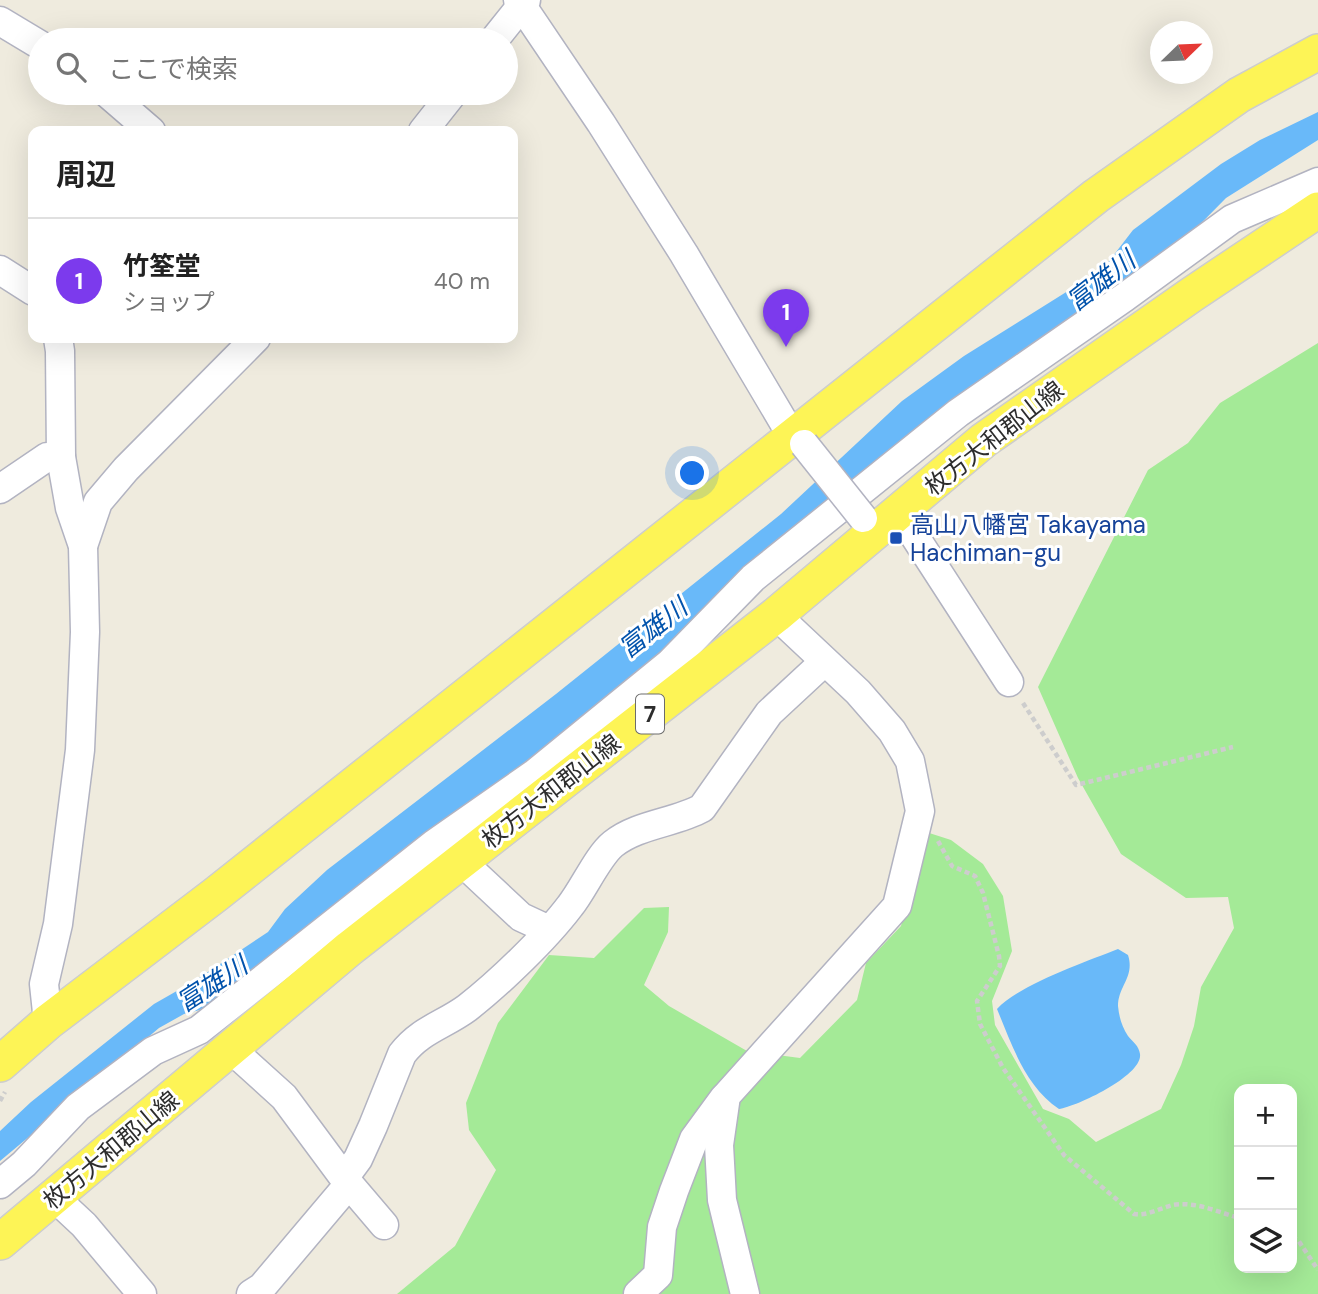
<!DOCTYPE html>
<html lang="ja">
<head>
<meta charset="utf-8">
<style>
	body { margin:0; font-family:"DM Sans","Noto Sans JP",sans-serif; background:#f2f2f2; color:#222 }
	.controls { position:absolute; right:21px; bottom:21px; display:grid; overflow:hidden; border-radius:14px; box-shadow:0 7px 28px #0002 }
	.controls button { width:63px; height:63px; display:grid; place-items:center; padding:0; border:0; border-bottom:2px solid #e0e0e0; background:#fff; color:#222; font:35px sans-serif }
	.compass { position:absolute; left:1150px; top:21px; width:63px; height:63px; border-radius:50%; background:#fff; box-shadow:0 7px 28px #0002; rotate:67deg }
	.you { position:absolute; left:693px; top:474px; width:24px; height:24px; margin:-18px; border:5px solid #fff; border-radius:50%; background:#1a73e8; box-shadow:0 0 0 10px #1a73e833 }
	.badge { display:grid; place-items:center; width:46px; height:46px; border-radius:50%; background:#7c3aed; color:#fff; font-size:23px; font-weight:700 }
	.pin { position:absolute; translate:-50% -58px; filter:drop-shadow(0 2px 4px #0008) }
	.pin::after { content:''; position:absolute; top:37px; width:24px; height:21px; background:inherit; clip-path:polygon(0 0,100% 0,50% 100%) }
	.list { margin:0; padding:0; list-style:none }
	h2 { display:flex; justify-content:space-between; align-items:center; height:91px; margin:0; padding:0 28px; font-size:30px }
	h2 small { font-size:23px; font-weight:400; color:#767676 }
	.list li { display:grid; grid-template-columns:46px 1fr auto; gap:21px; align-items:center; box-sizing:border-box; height:126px; padding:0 28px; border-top:2px solid #e0e0e0 }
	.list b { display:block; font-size:26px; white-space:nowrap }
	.list p { margin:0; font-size:23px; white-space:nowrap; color:#767676 }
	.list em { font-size:23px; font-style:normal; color:#767676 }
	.icon { flex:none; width:38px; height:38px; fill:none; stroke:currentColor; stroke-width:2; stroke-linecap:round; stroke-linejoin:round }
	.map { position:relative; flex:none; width:1318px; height:1294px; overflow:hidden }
	.search { position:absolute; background:#fff; box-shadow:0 7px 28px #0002; left:28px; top:28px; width:490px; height:77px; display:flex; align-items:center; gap:18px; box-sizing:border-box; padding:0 24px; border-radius:38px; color:#767676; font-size:26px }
	.panel { position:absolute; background:#fff; box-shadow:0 7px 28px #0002; left:28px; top:126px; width:490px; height:217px; border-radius:14px }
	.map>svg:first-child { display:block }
	.green { fill:#a4ea97; fill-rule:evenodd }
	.water { fill:#69b9f9 }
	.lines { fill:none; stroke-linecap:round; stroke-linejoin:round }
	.minor-casing { stroke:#b2b3c1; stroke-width:31 }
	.major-casing { stroke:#cdcdcd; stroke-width:38 }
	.path { stroke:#cdcdcd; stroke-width:4.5; stroke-dasharray:5 3.5; stroke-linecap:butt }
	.minor { stroke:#fff; stroke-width:28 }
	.major { stroke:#fdf456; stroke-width:35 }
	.minor-bridge-casing { stroke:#b2b3c1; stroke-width:31; stroke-linecap:butt }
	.minor-bridge { stroke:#fff; stroke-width:28 }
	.transit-dot { fill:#1a4fb4; stroke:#fff; stroke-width:2.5 }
	.labels { text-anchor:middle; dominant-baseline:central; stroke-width:6; stroke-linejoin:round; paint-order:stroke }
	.shield { fill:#fff; stroke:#6c6c6c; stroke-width:2 }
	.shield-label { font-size:23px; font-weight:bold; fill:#2d2d2d }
	.street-label { font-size:24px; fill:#2d2d2d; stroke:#fff }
	.transit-label { font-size:24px; fill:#164399; stroke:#fff; text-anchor:start }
	.water-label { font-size:26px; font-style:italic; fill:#0253ac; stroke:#fff }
</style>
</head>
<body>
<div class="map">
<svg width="1318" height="1294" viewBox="0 0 1318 1294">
	<rect width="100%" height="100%" fill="#efebde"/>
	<!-- green -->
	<path class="green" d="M 1318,343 L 1318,1294 L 397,1294 L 455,1246 L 496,1170 L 469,1130 L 466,1103 L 498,1023 L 549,955 L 594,958 L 644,908 L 669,907 L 668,932 L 644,985 L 669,1006 L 747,1051 L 800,1058 L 857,1000 L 866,963 L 901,926 L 923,831 L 951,840 L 983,864 L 1003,896 L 1012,951 L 992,1001 L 995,1025 L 1043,1109 L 1069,1119 L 1096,1142 L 1161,1109 L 1181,1065 L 1194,1026 L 1201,987 L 1234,928 L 1228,897 L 1186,898 L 1121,854 L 1078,778 L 1038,687 L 1148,470 L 1188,443 L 1220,403 ZM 1239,1089 L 1292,1089 L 1292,1268 L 1239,1268 Z"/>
	<!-- water -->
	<g class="water">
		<path d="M 1318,112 L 1318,140 L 1226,198 L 1159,266 L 652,663 L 223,1004 L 184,1014 L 159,1028 L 0,1161 L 0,1131 L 31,1102 L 154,1004 L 196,980 L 268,932 L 285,909 L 327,870 L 556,694 L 781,514 L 902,401 L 964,356 L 1103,269 L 1133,230 L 1221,164 L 1260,140 Z"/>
		<path d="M 1118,949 L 1128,955 C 1135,977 1118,986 1118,1006 C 1119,1017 1122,1027 1128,1036 C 1133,1042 1139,1046 1140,1054 C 1143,1075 1078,1106 1059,1109 C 1025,1086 1012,1045 997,1009 C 1019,985 1085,962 1118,949 Z"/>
	</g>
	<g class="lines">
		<defs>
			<g id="minor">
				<path d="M 518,0 L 601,123 L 684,254 L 783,421 L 804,444"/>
				<path d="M 0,21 L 40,45"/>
				<path d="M 494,40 L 526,0"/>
				<path d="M 107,93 L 151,131"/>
				<path d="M 423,131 L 453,93"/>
				<path d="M 0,270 L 33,291"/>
				<path d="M 0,489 L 47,457 L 61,457"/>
				<path d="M 899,512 L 1009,682"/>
				<path d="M 83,546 L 98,502 L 126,469 L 256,338"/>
				<path d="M 461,861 L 521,917 L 549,930"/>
				<path d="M 48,1022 L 44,984 L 58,924 L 80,750 L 85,632 L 83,546 L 70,508 L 61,457 L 60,351 L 58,338"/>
				<path d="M 231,1049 L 284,1097 L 344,1178 L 384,1225"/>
				<path d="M 344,1178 L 358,1159 L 373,1126 L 402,1054 C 420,1030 444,1025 467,1008 C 499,983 545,939 570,906 C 583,890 598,856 613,844 C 638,824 675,823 702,808 L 769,713 L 824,662"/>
				<path d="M 0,1184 L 24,1164 L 78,1107 L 153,1051 L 199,1030 L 434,844 L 534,774 L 670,663 L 753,578 L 958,413 L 1125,297 L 1232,219 L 1318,182"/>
				<path d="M 55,1198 L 84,1225 L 142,1294"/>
				<path d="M 251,1294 L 262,1287 L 349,1184"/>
				<path d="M 638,1294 L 658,1275 L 662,1227 L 674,1191 L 694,1139 L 724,1098"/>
				<path d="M 745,1294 L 722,1200 L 719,1145 L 726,1096 L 897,906 L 920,811 L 910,761 L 892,731 L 858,692 L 776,615"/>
			</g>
			<g id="major">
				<path d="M 0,1064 L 48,1022 L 215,895 L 1096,196 L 1239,95 L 1318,52"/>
				<path d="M 0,1242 L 350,948 L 776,615 L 984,440 L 1191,295 L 1318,210"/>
			</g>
		</defs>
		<!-- minor casing -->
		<use href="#minor" class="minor-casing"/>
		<!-- major casing -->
		<use href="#major" class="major-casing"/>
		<!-- path -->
		<g class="path">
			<path d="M 1023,703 L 1076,785 L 1233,747"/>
			<path d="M 938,841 L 952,866 L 975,876 L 983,893 L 999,956 L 1000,966 L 977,1001 L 980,1024 L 1003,1068 L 1064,1155 L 1134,1214 C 1148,1216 1160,1208 1173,1205 C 1195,1201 1218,1212 1239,1218"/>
			<path d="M 0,1101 L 5,1092"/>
			<path d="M 1292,1237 L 1298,1240 L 1318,1270"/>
		</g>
		<!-- minor -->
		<use href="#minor" class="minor"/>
		<!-- major -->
		<use href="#major" class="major"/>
		<defs>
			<path id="minor-bridge" d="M 804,444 L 863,518"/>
		</defs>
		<!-- minor-bridge casing -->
		<use href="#minor-bridge" class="minor-bridge-casing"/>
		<!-- minor-bridge -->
		<use href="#minor-bridge" class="minor-bridge"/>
	</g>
	<!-- markers -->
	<rect class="transit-dot" x="889" y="531" width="14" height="14" rx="3.5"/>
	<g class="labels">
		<!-- shield labels -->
		<rect class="shield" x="636" y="694.5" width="28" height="39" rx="5"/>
		<g class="shield-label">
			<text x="650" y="714">7</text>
		</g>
		<!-- street labels -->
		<g class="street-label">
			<text transform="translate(994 438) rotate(-38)">枚方大和郡山線</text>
			<text transform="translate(551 791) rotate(-38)">枚方大和郡山線</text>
			<text transform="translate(111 1150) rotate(-40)">枚方大和郡山線</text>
		</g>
		<!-- transit labels -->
		<g class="transit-label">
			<text x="910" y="524">高山八幡宮 Takayama<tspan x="910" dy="28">Hachiman-gu</tspan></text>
		</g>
		<!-- water labels -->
		<g class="water-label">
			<text transform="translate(1101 281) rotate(-38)">富雄川</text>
			<text transform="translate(653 628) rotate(-38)">富雄川</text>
			<text transform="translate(212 984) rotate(-33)">富雄川</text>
		</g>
	</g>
</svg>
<div class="controls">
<button>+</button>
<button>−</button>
<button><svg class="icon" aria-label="layers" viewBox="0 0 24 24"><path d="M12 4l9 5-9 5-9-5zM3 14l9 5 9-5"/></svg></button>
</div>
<svg class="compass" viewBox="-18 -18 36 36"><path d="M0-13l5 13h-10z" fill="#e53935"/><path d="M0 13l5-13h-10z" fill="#767676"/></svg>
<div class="you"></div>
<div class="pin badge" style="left:786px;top:347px">1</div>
<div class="search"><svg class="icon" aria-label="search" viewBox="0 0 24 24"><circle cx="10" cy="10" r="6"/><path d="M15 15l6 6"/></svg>ここで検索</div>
<section class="panel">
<h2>周辺<small></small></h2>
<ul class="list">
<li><span class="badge">1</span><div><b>竹筌堂</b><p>ショップ</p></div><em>40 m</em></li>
</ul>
</section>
</div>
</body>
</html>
